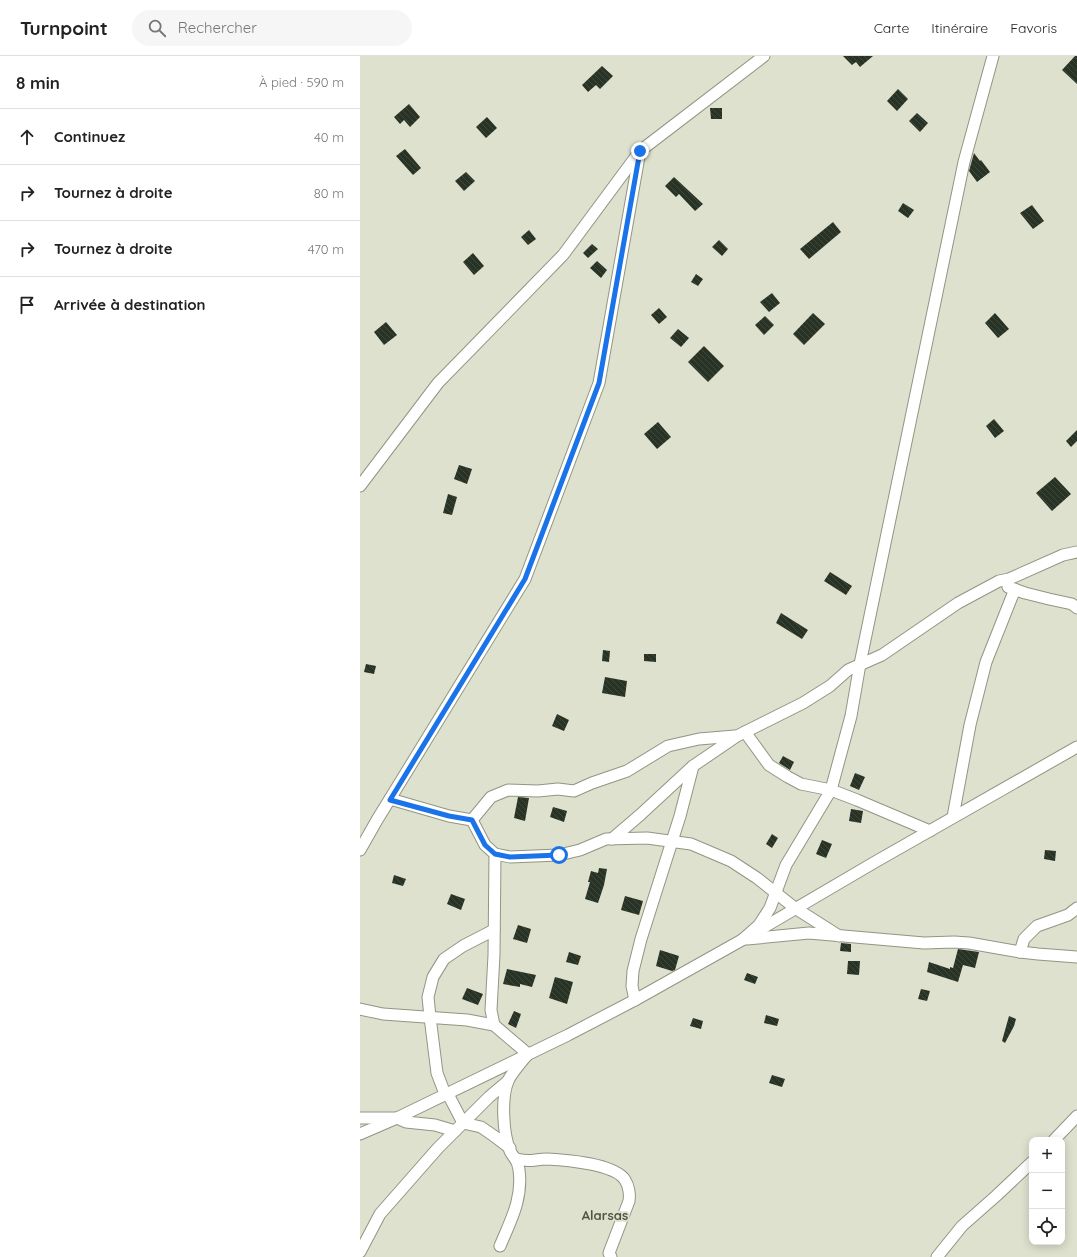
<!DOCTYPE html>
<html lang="fr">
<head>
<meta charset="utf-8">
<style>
	body { margin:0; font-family:Quicksand,sans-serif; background:#f6f6f6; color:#222 }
	.controls { position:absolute; right:12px; bottom:12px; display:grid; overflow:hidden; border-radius:8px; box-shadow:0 2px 10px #0003 }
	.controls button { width:36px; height:36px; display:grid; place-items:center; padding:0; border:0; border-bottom:1px solid #e0e0e0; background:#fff; color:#222; font:20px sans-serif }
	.stop { position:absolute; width:12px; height:12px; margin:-9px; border:3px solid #1a73e8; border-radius:50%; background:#fff }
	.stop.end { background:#1a73e8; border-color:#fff; box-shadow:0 1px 4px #0008 }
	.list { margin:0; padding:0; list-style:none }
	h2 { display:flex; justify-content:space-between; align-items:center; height:52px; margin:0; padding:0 16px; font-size:17px }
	h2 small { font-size:13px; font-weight:400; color:#767676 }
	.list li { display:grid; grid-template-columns:26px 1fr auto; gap:12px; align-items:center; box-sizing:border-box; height:56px; padding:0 16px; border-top:1px solid #e0e0e0 }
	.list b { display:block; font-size:15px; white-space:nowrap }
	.list em { font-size:13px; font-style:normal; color:#767676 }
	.icon { flex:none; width:22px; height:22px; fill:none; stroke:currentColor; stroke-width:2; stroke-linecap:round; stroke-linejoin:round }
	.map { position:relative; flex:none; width:717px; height:1201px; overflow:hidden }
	header { display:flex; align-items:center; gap:24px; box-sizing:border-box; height:56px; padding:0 20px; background:#fff; border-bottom:1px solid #e0e0e0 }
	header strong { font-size:19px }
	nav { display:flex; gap:22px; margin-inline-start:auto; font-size:14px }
	.search { width:280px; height:36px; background:#f6f6f6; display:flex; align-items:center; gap:10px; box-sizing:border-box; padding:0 14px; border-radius:22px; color:#767676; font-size:15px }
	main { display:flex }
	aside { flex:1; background:#fff }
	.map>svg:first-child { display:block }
	.building { fill:url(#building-back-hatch) }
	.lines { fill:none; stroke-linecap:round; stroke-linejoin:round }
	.minor-casing { stroke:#919583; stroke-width:13 }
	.minor { stroke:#fff; stroke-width:11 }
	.route { stroke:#1a73e8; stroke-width:5 }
	.labels { text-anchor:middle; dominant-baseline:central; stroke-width:4; stroke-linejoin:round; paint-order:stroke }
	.quarter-label { font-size:13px; font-weight:bold; fill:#4f5342; stroke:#dde1ce }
</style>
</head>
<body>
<header>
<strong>Turnpoint</strong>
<div class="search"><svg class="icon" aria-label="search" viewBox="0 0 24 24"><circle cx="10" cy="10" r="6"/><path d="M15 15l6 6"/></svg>Rechercher</div>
<nav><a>Carte</a><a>Itinéraire</a><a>Favoris</a></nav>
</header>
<main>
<aside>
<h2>8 min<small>À pied · 590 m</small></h2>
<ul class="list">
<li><svg class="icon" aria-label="ahead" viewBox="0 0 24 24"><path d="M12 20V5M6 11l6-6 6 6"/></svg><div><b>Continuez</b></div><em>40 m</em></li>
<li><svg class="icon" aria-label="right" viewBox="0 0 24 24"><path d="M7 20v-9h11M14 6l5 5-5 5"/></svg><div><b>Tournez à droite</b></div><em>80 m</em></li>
<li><svg class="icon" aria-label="right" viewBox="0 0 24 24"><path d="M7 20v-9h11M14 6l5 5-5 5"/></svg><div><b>Tournez à droite</b></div><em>470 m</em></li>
<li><svg class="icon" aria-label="arrive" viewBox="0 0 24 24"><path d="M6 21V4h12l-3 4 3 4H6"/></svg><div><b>Arrivée à destination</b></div></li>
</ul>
</aside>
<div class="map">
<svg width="717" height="1201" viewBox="0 0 717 1201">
	<defs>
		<pattern id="building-back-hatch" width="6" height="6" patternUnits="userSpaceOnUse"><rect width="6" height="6" fill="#283225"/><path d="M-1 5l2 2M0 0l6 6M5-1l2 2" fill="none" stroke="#3e473c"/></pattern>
	</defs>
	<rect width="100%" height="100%" fill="#dde1ce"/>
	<!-- building -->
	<g class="building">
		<path d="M 483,0 L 513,0 L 500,11 L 496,6 L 492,9 Z"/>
		<path d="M 715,0 L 717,0 L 717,28 L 702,14 Z"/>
		<path d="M 242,10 L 253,20 L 240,33 L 236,29 L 228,36 L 222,29 Z"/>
		<path d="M 538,33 L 548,43 L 537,55 L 527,45 Z"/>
		<path d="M 49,48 L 60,61 L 50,71 L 44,64 L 40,68 L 34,61 Z"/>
		<path d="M 350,52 L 362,52 L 362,63 L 351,63 Z"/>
		<path d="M 557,57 L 568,67 L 560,76 L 549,65 Z"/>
		<path d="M 127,61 L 137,72 L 126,82 L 116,71 Z"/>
		<path d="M 45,93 L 61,112 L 53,119 L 36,100 Z"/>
		<path d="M 614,97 L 620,105 L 621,104 L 630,116 L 617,126 L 609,115 Z"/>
		<path d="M 106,116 L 115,125 L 104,135 L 95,125 Z"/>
		<path d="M 314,121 L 343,148 L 335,155 L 319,138 L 316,141 L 305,130 Z"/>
		<path d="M 543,147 L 554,154 L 548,162 L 538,155 Z"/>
		<path d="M 672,149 L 684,165 L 673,173 L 660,157 Z"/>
		<path d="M 473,166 L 481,176 L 449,203 L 440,193 Z"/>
		<path d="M 169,174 L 176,183 L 168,189 L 161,181 Z"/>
		<path d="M 359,184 L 368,193 L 362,200 L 352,191 Z"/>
		<path d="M 232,188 L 238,193 L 228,202 L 223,197 Z"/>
		<path d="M 113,197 L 124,210 L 114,219 L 103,206 Z"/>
		<path d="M 237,205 L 247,214 L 241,222 L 230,212 Z"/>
		<path d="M 336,218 L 343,223 L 338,230 L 331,226 Z"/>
		<path d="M 412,237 L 420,247 L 409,256 L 400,246 Z"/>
		<path d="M 299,252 L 307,261 L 299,268 L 291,259 Z"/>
		<path d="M 453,257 L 465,268 L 444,289 L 433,278 Z"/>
		<path d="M 635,257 L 649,273 L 638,282 L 625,267 Z"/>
		<path d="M 405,260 L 414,269 L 404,279 L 395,269 Z"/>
		<path d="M 26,266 L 37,279 L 24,289 L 14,276 Z"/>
		<path d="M 318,273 L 329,282 L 321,291 L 310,282 Z"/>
		<path d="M 344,290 L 364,310 L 348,326 L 328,306 Z"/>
		<path d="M 634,363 L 644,375 L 635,382 L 626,370 Z"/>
		<path d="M 298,366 L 311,381 L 297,393 L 284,378 Z"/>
		<path d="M 717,374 L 717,385 L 711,391 L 706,385 Z"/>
		<path d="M 99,409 L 112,413 L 107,428 L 94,423 Z"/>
		<path d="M 695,421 L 711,438 L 692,455 L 676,437 Z"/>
		<path d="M 88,438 L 97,441 L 92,459 L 83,457 Z"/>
		<path d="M 470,516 L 492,530 L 486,539 L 464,525 Z"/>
		<path d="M 421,557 L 448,574 L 442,583 L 416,567 Z"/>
		<path d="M 243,594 L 250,595 L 249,606 L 242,605 Z"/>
		<path d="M 284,598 L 296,598 L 296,606 L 284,605 Z"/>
		<path d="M 6,608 L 16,610 L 14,618 L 4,616 Z"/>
		<path d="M 245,621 L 267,625 L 265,641 L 242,637 Z"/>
		<path d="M 197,658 L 209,664 L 204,675 L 192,670 Z"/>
		<path d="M 423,700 L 434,706 L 430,714 L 419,707 Z"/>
		<path d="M 495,717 L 505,721 L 499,734 L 490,730 Z"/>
		<path d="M 158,741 L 169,742 L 165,765 L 154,762 Z"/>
		<path d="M 193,751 L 207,755 L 204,766 L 190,761 Z"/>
		<path d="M 491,753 L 503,755 L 501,767 L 489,765 Z"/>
		<path d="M 412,778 L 418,782 L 412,792 L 406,788 Z"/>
		<path d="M 462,784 L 472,788 L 466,802 L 456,798 Z"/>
		<path d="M 685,794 L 696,795 L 695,805 L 684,803 Z"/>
		<path d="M 239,812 L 247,813 L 244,829 L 238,847 L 225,843 L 230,826 L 228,826 L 231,815 L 238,817 Z"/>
		<path d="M 34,819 L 46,823 L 43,830 L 32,827 Z"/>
		<path d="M 91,838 L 105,843 L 101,854 L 87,848 Z"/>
		<path d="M 265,840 L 283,845 L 279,859 L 261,854 Z"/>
		<path d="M 158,869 L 171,873 L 167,887 L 153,883 Z"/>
		<path d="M 481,887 L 491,888 L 491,896 L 480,895 Z"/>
		<path d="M 598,893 L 619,896 L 615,912 L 603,909 L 598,926 L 567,916 L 569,906 L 590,913 L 590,911 L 593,912 Z"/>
		<path d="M 300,894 L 319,900 L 315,914 L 312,915 L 296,910 Z"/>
		<path d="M 209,896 L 221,900 L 218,909 L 206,906 Z"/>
		<path d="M 488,905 L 500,905 L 499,919 L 487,918 Z"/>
		<path d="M 147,913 L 176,919 L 172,931 L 160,928 L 160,931 L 143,928 Z"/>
		<path d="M 387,917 L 398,921 L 395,928 L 384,924 Z"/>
		<path d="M 195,921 L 213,926 L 207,948 L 189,942 Z"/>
		<path d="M 107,932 L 123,938 L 118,949 L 102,943 Z"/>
		<path d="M 561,933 L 570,935 L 567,945 L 558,943 Z"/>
		<path d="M 154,955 L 161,958 L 156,972 L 148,968 Z"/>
		<path d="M 406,959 L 419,963 L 417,970 L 404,967 Z"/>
		<path d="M 649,960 L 656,963 L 654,970 L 645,987 L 642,985 Z"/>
		<path d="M 333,962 L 343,965 L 341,973 L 330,970 Z"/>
		<path d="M 412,1019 L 425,1023 L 422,1031 L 409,1027 Z"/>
	</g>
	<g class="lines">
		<defs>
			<g id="minor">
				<path d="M 0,430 L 78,327 L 203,199 L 280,95 L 404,0"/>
				<path d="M 648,531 L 665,537 L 689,543 L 712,548 L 717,552"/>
				<path d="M 385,676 L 409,709 L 428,721 L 441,728 L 471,734 L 497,744 L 570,775"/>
				<path d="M 30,743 L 89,760 L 112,764 L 125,789 L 135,798 L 150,801 L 199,799 L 220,794 L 246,783 L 287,782 L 331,788 L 371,805 L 397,822 L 435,852 L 479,880"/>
				<path d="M 593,761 L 610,669 L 626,606 L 655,533"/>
				<path d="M 112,764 L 131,741 L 148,734 L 178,735 L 198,733 L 214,735 L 232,727 L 267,715 L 308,690 L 339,683 L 375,680"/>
				<path d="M 252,783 L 280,759 L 333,710"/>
				<path d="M 0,794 L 17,764 L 165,523 L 239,327 L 280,95"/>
				<path d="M 135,798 L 134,899 L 131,954 L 134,969 L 168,998 C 162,1005 151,1018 148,1025 C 141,1042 143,1078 150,1095 C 154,1103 158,1103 159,1114 C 163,1142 151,1164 140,1190"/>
				<path d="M 134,874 L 103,890 L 84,903 L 73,921 L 68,941 L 70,961 L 77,1017 L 85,1038 L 90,1042 L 103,1067 L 121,1071 L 134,1080 L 150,1092"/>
				<path d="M 387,883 L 449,877 L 564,887 L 594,886 L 609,887 L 660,896 L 678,898 L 717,901"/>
				<path d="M 382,884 L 399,869 L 410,852 L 426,809 L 471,734 L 491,660 L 500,608 L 604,106 L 633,0"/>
				<path d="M 660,896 L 664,883 L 677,870 L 708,859 L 717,852"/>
				<path d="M 275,944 L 272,930 L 273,915 L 281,883 L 320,760 L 333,710 L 377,680 L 443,647 L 470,630 L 488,614 L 522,599 L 598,547 L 639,525 L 649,523 L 703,499 L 717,496"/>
				<path d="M 0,953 L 23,958 L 107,964 L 134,969"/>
				<path d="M 0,1062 L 37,1062 L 46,1066 L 75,1069 L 95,1075"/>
				<path d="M 0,1078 L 37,1062 L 208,979 L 275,944 L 382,884 L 515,806 L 717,691"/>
				<path d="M 694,1084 L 717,1060"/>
				<path d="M 157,1103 C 171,1107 174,1103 187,1103 C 206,1104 255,1108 265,1124 C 269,1130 270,1139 269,1145 L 249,1197 L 251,1201"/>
				<path d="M 0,1196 L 20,1158 L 78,1092 L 129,1041 L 148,1025"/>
				<path d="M 577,1201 L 602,1170 L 636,1140 L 672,1106"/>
			</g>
		</defs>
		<!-- minor casing -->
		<use href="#minor" class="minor-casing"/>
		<!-- minor -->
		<use href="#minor" class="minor"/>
	</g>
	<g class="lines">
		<!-- route -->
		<path class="route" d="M 199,799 L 150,801 L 135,798 L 125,789 L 112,764 L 89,760 L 30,744 L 165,523 L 239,327 L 280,95"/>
	</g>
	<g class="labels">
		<!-- quarter labels -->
		<g class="quarter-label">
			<text x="245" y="1159">Alarsas</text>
		</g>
	</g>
</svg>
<div class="controls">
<button>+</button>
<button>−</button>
<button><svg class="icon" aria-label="locate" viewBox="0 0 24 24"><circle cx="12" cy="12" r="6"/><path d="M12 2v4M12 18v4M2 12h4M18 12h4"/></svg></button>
</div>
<div class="stop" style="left:199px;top:799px"></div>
<div class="stop end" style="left:280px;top:95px"></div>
</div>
</main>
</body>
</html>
